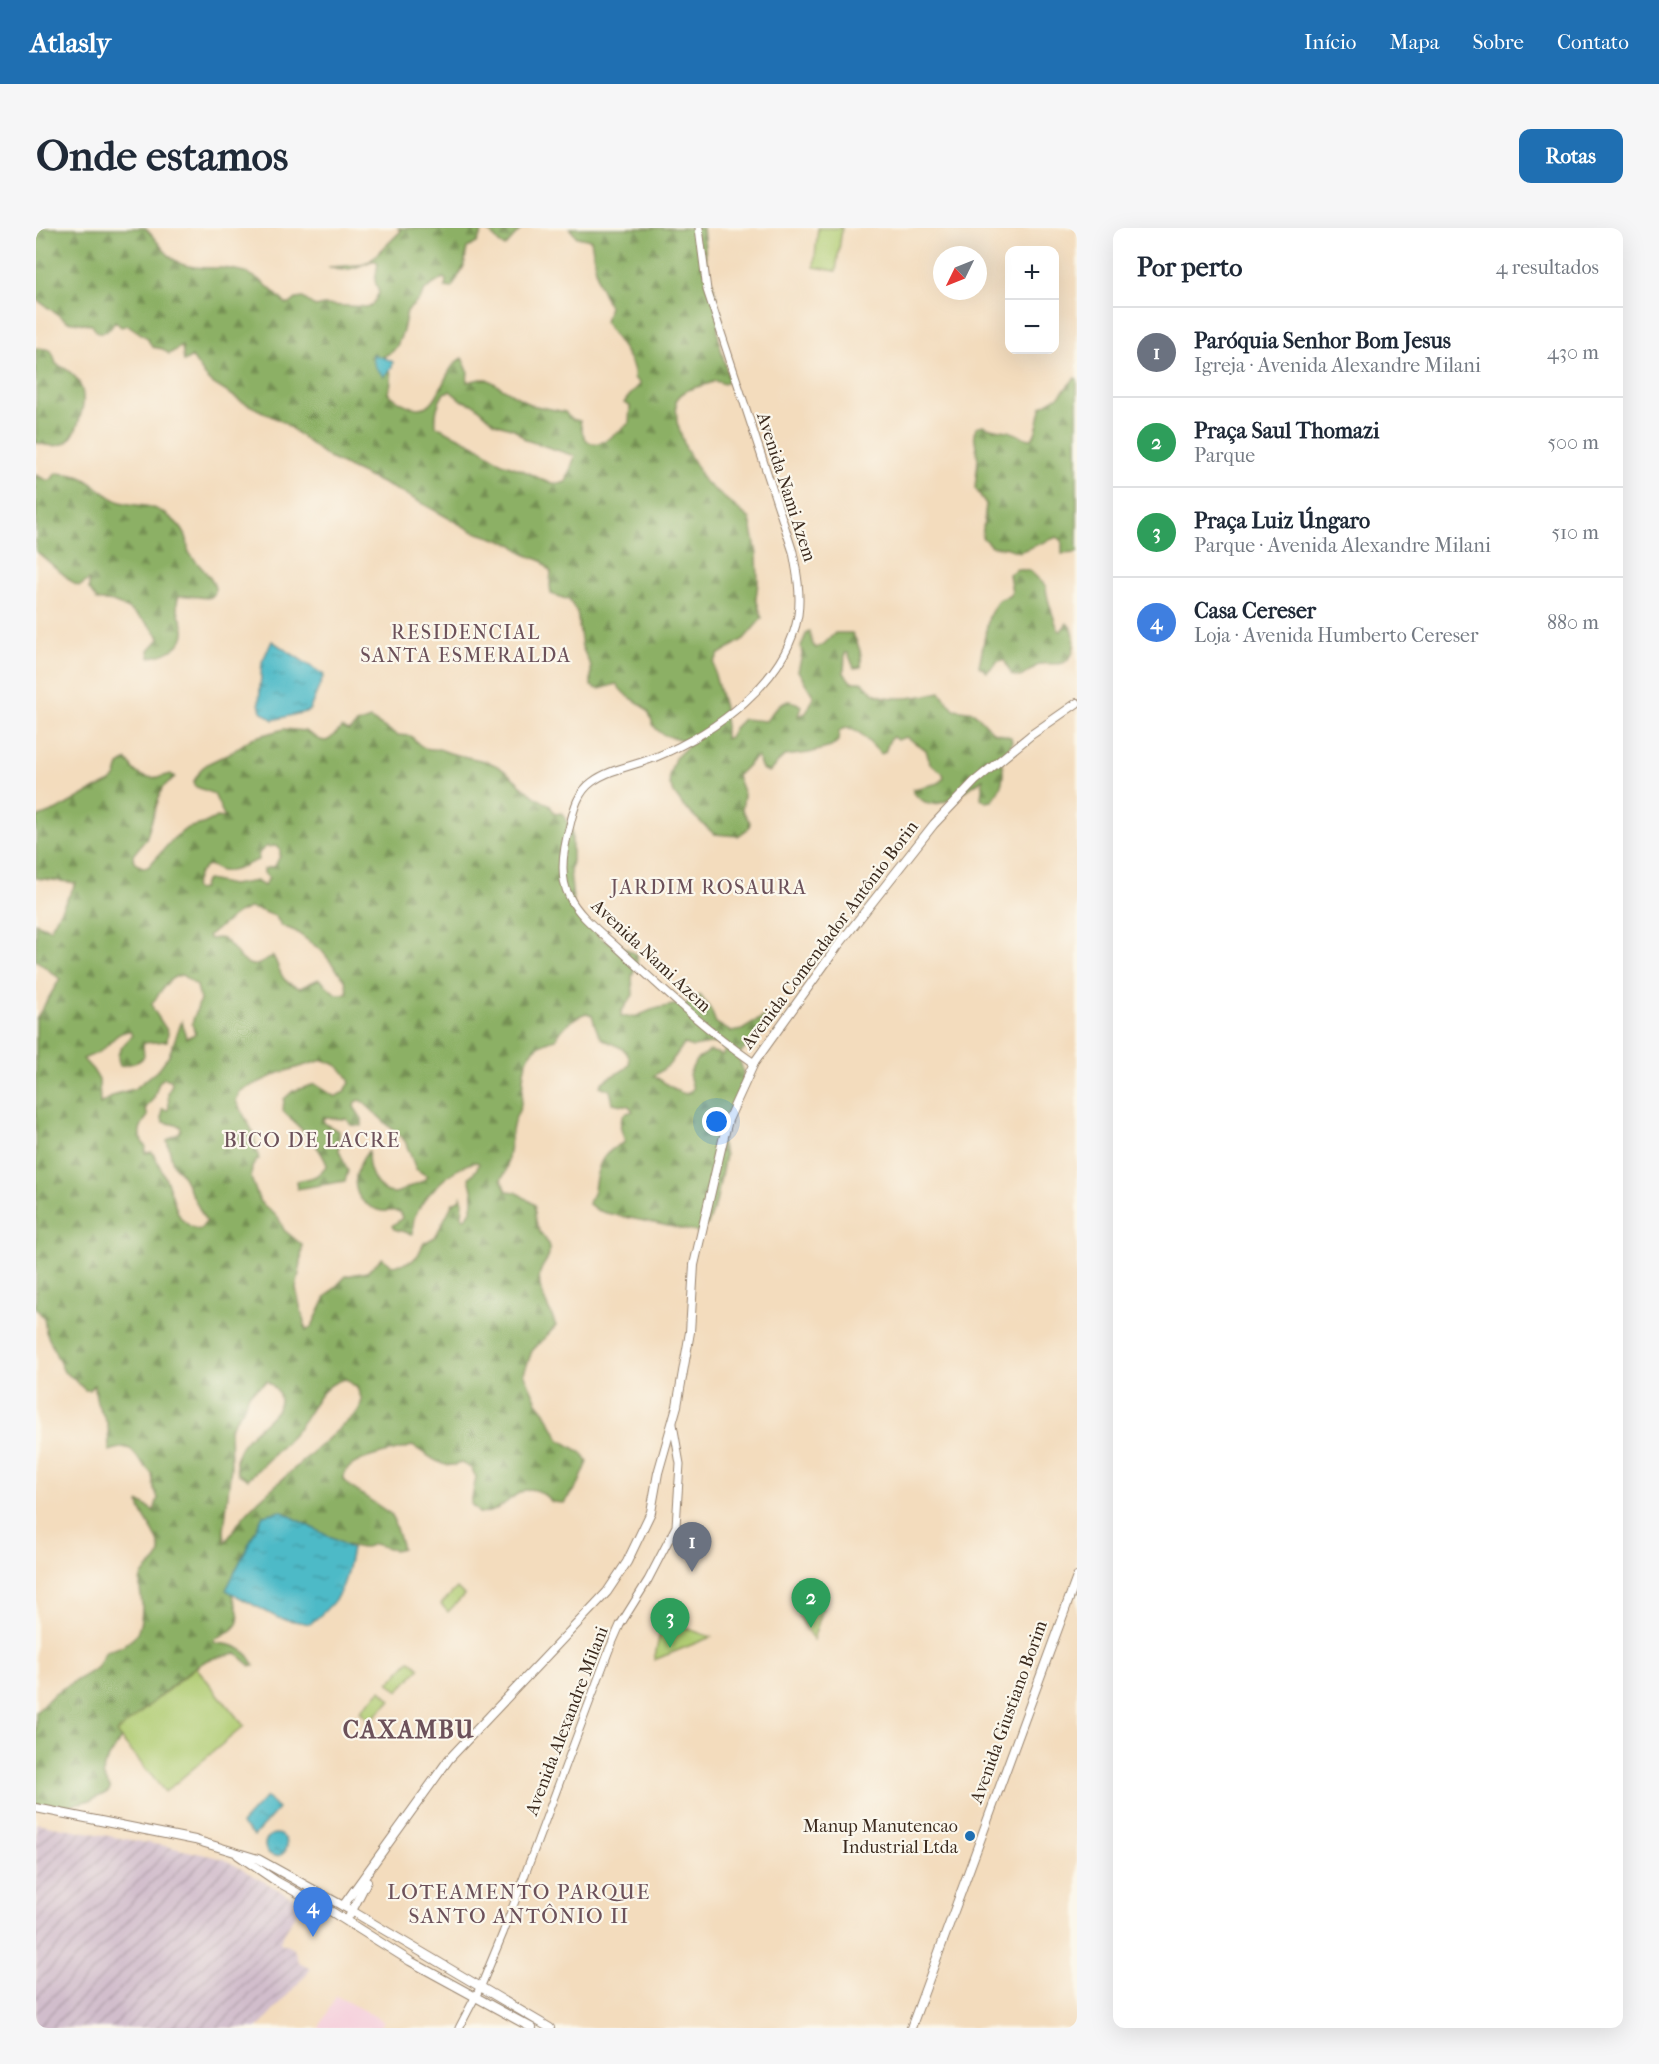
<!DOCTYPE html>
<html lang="pt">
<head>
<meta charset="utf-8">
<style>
	body { margin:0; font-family:"IM FELL French Canon",serif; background:#f6f6f7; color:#1f2937 }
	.controls { position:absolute; right:18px; top:18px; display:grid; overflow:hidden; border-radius:12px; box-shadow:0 6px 24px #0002 }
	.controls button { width:54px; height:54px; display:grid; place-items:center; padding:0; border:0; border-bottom:2px solid #e0e1e3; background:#fff; color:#1f2937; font:30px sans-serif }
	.compass { position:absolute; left:897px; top:18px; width:54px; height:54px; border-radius:50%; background:#fff; box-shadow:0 6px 24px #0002; rotate:227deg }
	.you { position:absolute; left:681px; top:894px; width:21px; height:21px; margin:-15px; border:4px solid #fff; border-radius:50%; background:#1a73e8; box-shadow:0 0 0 9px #1a73e833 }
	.badge { display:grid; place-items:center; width:39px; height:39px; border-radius:50%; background:#1f6fb2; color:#fff; font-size:20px; font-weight:700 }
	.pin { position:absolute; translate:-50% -50px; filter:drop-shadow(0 2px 3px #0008) }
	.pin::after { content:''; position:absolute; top:32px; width:21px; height:18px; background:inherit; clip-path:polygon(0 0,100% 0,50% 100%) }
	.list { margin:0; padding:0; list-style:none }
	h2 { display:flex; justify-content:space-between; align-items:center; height:78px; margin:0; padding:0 24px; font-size:26px }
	h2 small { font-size:20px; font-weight:400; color:#747a83 }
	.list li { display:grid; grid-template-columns:39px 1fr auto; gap:18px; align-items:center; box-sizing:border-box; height:90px; padding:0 24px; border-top:2px solid #e0e1e3 }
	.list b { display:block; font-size:22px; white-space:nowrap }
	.list p { margin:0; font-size:20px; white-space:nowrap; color:#747a83 }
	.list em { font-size:20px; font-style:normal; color:#747a83 }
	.map { position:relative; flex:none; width:1041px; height:1800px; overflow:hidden; border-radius:12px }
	header { display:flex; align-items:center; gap:36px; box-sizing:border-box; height:84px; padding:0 30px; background:#1f6fb2; color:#fff }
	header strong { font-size:28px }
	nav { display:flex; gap:33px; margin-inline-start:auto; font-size:21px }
	.intro { display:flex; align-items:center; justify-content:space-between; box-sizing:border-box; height:144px; padding:0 36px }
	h1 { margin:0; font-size:42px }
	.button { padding:15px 27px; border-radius:12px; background:#1f6fb2; color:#fff; font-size:21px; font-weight:700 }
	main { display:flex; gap:36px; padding:0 36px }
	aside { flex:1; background:#fff; border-radius:12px; box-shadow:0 6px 24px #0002 }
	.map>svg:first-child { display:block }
	.built { fill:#f5cfdc }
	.industrial { fill:url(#industrial-furrows) }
	.forest { fill:url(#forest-firs); stroke:#646d42; stroke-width:1.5; fill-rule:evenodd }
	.park { fill:#b0cc73; stroke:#767b48; stroke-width:1.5 }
	.water { fill:url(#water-ripples); stroke:#447272; stroke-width:1.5 }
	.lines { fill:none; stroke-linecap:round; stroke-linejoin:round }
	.minor-casing { stroke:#97836e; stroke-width:9 }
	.major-casing { stroke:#97836e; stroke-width:10 }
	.minor { stroke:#fff; stroke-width:7 }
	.major { stroke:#fff; stroke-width:8 }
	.poi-dot { fill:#1f6fb2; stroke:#fbf7ec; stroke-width:2 }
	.labels { text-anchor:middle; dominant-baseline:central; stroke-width:4.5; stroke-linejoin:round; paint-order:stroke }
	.street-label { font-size:18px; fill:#3b2a1e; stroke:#fbf7ec }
	.poi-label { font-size:18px; fill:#3b2a1e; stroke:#fbf7ec; text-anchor:end }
	.neighbourhood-label { font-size:20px; letter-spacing:1.5px; fill:#6c515a; stroke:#fbf7ec }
	.quarter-label { font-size:21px; letter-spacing:1.5px; fill:#6c515a; stroke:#fbf7ec }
	.district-label { font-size:24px; font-weight:bold; letter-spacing:1.5px; fill:#6c515a; stroke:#fbf7ec }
</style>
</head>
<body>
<header>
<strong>Atlasly</strong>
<nav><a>Início</a><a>Mapa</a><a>Sobre</a><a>Contato</a></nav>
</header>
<div class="intro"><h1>Onde estamos</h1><a class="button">Rotas</a></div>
<main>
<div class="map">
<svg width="1041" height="1800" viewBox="0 0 1041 1800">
	<defs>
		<pattern id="industrial-furrows" width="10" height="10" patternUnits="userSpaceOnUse" patternTransform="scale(1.5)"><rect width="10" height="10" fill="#d1bdcc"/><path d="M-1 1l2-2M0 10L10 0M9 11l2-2" fill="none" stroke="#ab9aa5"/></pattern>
		<pattern id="forest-firs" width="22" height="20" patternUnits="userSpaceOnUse" patternTransform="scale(1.5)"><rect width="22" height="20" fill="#8cb065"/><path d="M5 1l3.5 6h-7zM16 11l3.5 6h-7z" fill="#748f53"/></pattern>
		<pattern id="water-ripples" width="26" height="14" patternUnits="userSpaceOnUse" patternTransform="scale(1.5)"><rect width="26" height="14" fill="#4dbac7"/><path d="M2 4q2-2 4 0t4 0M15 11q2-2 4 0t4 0" fill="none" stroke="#4197a1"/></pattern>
	</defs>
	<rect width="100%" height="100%" fill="#fbf7ec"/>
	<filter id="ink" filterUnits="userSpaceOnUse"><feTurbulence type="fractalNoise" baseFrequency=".0167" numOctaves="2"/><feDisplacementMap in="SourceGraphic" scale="12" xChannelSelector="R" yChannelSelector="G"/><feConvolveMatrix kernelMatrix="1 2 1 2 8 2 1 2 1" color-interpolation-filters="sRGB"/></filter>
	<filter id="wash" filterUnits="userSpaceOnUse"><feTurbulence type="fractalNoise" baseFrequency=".008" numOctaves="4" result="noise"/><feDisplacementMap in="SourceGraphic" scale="24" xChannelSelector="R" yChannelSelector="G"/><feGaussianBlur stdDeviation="1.35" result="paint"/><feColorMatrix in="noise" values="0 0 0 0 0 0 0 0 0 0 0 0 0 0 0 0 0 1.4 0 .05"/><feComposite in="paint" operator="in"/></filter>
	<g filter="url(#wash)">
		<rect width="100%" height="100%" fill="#f3dcbd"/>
		<!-- built -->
		<path class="built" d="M 300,1768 L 348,1793 L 344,1800 L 283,1800 Z"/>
		<!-- industrial -->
		<path class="industrial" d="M 0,1595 L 129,1618 L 188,1631 L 266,1675 L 243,1714 L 258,1721 L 263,1735 L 275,1741 L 222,1800 L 0,1800 Z"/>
		<!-- forest -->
		<g class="forest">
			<path d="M 2,0 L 109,0 C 121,11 130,29 145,36 C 158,41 174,40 187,40 C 217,42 230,56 250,76 L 254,76 L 260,71 L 267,70 L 280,79 L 288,77 L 334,79 C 339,75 339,70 343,65 L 339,53 L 342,35 L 340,33 L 336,33 C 323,38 308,46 294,39 L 322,37 L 334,33 L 365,3 L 362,0 L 486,0 L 469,19 L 463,15 L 452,2 L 447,2 L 441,15 L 431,20 L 428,38 L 416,60 L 409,59 L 410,52 L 407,50 L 390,61 L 384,71 L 371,83 L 367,103 L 361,118 L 356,124 L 348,128 C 355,142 358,150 352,165 C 359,171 368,177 377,179 C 405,187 405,140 426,130 L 432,143 L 431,154 L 444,151 L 451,151 L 495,177 L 529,184 L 536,191 L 544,193 C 549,233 575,211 593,195 L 594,178 L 588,175 C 594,165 598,164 604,156 L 598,150 C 601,134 577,109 569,94 L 573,78 L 562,54 L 555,12 L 541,9 L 533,0 L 667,0 L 670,31 L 686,92 L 686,102 L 682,96 C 680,115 691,134 692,153 L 688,156 L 679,153 C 665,160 648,158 640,173 L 641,194 L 650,221 L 669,254 L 714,291 L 721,326 L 722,355 L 720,370 L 726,390 L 708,411 L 683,426 L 678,434 L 679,447 L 689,483 L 689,511 L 693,509 L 698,500 L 707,491 L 730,493 C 740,480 747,465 765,478 L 762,488 L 770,485 L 778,469 L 762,443 L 766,427 L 765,418 L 771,404 L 773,403 L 777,417 L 780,420 L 788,416 L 799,405 L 816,405 C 822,414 827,428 825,439 L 818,440 L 812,425 L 809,425 L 808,445 L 815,454 L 827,454 C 831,459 836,464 842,467 C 859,473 887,469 904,464 L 918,481 L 938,484 L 957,504 L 975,509 L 976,515 L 965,531 C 970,548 966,560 956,573 L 950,574 L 945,570 L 947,551 C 933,560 906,582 889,574 C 885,572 880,567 877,565 L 877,561 L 903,555 L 908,549 L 906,544 L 894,536 L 890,522 L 870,509 L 861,512 L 857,509 L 854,511 L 849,524 L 845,526 L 824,505 L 811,499 L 803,503 L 802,513 L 795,519 L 773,525 L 748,528 L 733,544 L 726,541 L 721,528 L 701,548 L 708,566 L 706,582 L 714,594 L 713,600 L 702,608 L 678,606 L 648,579 L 638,565 L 634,557 L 633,548 L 639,530 L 652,518 L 652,515 C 644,509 634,511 625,505 C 612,496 618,489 610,481 C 600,470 589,471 581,456 C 571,457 565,465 555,458 L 555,439 L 546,419 L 541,384 L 533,372 L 515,366 L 514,357 L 515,344 L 506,333 L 488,326 L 476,316 L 436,303 L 371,267 L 293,230 L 247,194 L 205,173 L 176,155 L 169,148 L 156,129 L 148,134 L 146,118 L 133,126 L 127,121 L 116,119 L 111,110 L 92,97 L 85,99 L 79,93 L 74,101 L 64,105 L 60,103 L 56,97 L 31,93 L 0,71 L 0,8 ZM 414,163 L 425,172 L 439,177 L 459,195 L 478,201 L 490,212 L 539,228 L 530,254 L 522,256 L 511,254 L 486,242 L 466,235 L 439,217 L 400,198 C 399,185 401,176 408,165 Z"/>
			<path d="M 0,120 C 16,121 16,120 20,136 C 29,140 40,147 44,157 C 49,167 47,180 44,189 C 38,214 26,224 0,214 Z"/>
			<path d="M 1039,150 L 1041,151 L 1041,325 L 1026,326 L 1026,312 L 1021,309 L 983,324 L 969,319 L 968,320 L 955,318 L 946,309 L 950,276 L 939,260 L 942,231 L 938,206 L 940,199 L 947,197 C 955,202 964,201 972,203 C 981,205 987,211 996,211 C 1003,201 1002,189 1006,178 L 1023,168 Z"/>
			<path d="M 20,245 C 29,246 39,246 47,250 C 59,256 69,267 82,273 C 96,279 113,275 126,284 C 136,290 147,299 151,311 C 152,315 151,320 153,324 C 157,334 191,359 175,369 C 171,372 153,366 143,368 C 137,380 146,389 148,401 C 150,418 128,428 114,429 L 113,422 L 123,411 C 120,399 92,379 79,375 C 73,372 67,374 61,372 L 53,361 L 53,352 L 44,358 L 40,357 L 0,323 L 0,247 L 10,252 L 15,252 Z"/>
			<path d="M 981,341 L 994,343 L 1010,358 C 1010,371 1018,389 1022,402 L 1025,403 L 1031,395 C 1041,404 1041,427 1029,434 C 1022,438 1013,434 1005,436 C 998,438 991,446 984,449 L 976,447 L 968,432 L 962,433 L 951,444 L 943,438 L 953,388 L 962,372 L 973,368 L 976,364 L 973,346 Z"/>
			<path d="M 334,491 L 361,507 L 375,508 C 385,520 389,522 403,521 C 404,521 410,524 411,524 C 425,529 439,530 452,534 C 475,541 490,568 513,576 L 519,586 L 526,585 L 536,603 L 536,633 L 534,643 L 538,681 L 566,711 L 591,721 L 601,727 L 601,735 L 596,749 L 597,767 L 585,784 L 585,789 L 601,788 L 618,781 L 637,777 L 648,777 L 664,767 L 675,782 L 680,795 L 695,804 L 706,802 L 732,786 L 738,792 L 736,797 L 702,827 C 711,850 708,861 694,882 C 691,886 687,888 684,892 L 686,900 L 683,908 L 689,927 L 680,975 L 672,996 L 661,1004 L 570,985 L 561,982 L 553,976 L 553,972 C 558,967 558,962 559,955 C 563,932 568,924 589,914 C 586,901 581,901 588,886 L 597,883 L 593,878 L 577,875 L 574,862 L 564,858 C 569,845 601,845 592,827 C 587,817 573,817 565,809 C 560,804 558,793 556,787 L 550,785 C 536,790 527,798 520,811 C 482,820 489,846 485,876 C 484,882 480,888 478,894 C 475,905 474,919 472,930 C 470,940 472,943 465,951 L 471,963 L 480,964 L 499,977 C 499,986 499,996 504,1004 C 508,1010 512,1012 513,1020 C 515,1031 506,1036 504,1045 C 500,1062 515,1083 520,1098 L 496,1123 L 488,1145 L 501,1174 L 509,1184 L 524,1212 L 546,1225 L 552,1234 L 543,1255 L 528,1275 L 516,1274 C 484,1239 475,1287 443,1285 L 435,1276 L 440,1249 L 435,1240 L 425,1235 C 404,1243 395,1227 376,1218 C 360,1224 308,1229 307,1251 L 312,1257 L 356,1287 L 366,1320 L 359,1322 L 338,1316 L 326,1320 L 310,1317 L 294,1317 L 196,1363 C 198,1376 211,1393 194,1403 C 188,1407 183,1408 177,1413 L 180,1415 C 197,1416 212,1420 218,1438 L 215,1438 L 200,1425 L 171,1432 L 152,1444 L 106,1483 L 93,1497 L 68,1538 L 67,1547 L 74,1560 L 73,1563 C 51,1577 26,1579 0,1578 L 0,1484 L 19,1465 L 61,1440 L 70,1423 C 97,1417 106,1407 106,1378 C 106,1369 102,1360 105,1350 C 108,1339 126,1334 124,1321 C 122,1304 106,1292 103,1275 L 104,1274 L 118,1283 L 122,1270 L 118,1261 L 116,1246 L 94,1221 L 87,1219 L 73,1223 L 72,1197 L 61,1175 L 58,1157 L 54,1162 L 49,1162 L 37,1150 L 28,1144 L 10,1104 L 8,1090 L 0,1080 L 0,791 L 24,751 L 0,732 L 0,695 L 14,701 L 40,655 L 0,650 L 0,590 L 21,582 L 51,565 L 75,554 L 80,548 L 83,537 L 91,532 C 94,535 95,538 97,541 C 106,553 123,550 135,546 L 139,549 L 126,560 L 110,611 L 97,627 C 97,635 104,640 112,639 L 138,610 L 151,600 L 167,596 L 181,589 L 189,590 L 178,566 L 158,558 L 158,553 L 166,540 L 173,535 L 196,524 L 216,510 L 248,501 L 269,503 L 284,512 L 290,513 L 294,511 L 306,500 L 313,503 L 321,496 ZM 240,618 L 244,621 L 244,628 L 239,638 L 228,641 L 228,645 L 233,650 L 228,658 L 220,653 L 196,657 L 172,652 L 169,653 L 166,661 L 161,662 L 158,659 L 163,645 L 172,637 C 177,638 181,642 185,643 C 200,645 209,636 222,632 L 223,625 L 229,619 ZM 213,680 L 223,682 L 239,688 L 246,698 L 259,703 L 286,723 L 309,752 L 312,766 L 300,766 L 283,751 L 264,760 C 242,753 247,745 237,728 C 232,731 225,736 220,737 C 205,739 198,717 187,711 C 183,709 178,711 174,711 L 172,708 L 202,685 ZM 146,747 L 161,758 L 164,772 L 156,795 L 159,806 L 150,810 L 146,793 L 133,827 L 122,842 L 98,861 L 83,865 L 64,876 L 63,852 L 57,842 L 47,831 C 53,828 61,826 66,822 C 75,815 81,803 94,803 L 96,808 C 87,817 78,824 84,838 C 93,836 103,836 108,828 L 107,818 L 108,815 L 131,813 L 132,804 L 117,781 L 116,775 C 126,764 130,749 146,747 ZM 680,815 L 685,817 L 689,821 L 687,827 L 674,823 L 660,832 L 653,846 L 657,861 L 650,866 L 643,864 L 618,848 L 633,837 L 648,816 L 657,819 ZM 287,832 C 301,836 309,841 314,855 L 308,864 L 299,869 L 279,856 L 257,863 L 248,871 L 247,883 C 263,900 283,915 291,937 C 279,952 277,949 260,953 L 261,961 L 309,953 L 312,943 L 303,923 L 303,903 L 289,896 L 286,890 L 311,891 L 315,897 L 326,898 L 326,891 L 318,879 L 319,874 L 325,872 L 369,913 L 380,941 L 391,948 C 388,954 382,955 375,958 C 369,961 363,965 357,965 C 338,963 330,937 333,922 C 315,945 311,974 346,983 C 352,984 357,981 364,984 L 366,990 L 356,998 L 358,1001 L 376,1006 C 378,1000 376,994 379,988 C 388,967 418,937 441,934 L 443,936 L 440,942 L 433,950 C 437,963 441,980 429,990 L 426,989 L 427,974 L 425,968 L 423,972 L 417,975 L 399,1009 L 388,1015 L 382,1027 L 376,1033 L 357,1038 L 346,1030 L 331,1044 L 310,1048 L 290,1069 L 276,1098 L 270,1103 L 260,1061 L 265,1035 L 266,1017 L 248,1002 L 242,989 L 224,974 L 215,950 L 216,939 L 220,933 L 223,932 L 217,904 L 200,873 L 204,863 L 243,845 ZM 128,850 L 135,852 L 136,856 L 132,865 L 133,880 L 131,882 L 126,881 L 126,891 L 128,894 L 144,898 L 145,901 L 143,905 L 131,912 L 137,936 L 145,945 L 170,994 L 164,1002 C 139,995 141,979 133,959 C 128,947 123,935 116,924 L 109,925 L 110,919 C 100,907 103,899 112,888 L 109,881 L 118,870 L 123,854 ZM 310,1151 L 321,1160 L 326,1172 L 323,1183 L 223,1272 L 206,1290 L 189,1315 L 188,1303 L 195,1238 L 194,1200 L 208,1179 L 213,1166 L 231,1153 C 277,1187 185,1201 202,1246 L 212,1251 C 227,1237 242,1222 256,1208 C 275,1188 281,1156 310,1151 Z"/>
		</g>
		<!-- park -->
		<g class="park">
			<path d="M 782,0 L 806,0 L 800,43 L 778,39 Z"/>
			<path d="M 421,1360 L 428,1367 L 412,1384 L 405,1376 Z"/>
			<path d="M 787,1380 L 777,1412 L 763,1388 Z"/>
			<path d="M 627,1392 L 675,1409 L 618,1432 Z"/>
			<path d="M 374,1432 L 384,1440 L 362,1463 L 353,1455 Z"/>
			<path d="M 160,1439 L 208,1498 L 129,1564 L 80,1505 Z"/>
			<path d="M 345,1462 L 355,1472 L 334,1493 L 324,1483 Z"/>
		</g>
		<!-- water -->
		<g class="water">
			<path d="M 337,126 C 344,130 350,129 357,134 L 356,139 L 348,148 C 341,142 336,136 337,126 Z"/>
			<path d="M 236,413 L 288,447 L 273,483 L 237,492 L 225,483 L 223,475 L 226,434 Z"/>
			<path d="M 245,1283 L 316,1321 C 308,1361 306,1370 274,1396 L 242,1390 L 190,1362 L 227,1287 Z"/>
			<path d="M 230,1569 L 242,1581 L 218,1608 L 205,1596 Z"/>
			<circle cx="240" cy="1617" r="11"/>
		</g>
	</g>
	<g filter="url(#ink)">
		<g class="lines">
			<defs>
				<g id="minor">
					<path d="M 663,0 L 671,62 L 757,324 C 761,345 765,366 762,387 C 751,454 678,505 620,529 C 599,538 575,540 556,554 C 542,564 538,580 534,597 C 528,618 522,647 533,668 C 543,689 566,705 583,721 C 626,761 669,801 718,835"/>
					<path d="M 423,1800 L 445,1758 L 467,1705 L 573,1422 L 584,1397 L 612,1352 L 640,1298 L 644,1236 L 637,1196"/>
				</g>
				<g id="major">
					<path d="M 0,1580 L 159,1612 L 222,1631 L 316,1683 L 514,1800"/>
					<path d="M 202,1627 L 240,1653 L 296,1684 L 374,1733 L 496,1800"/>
					<path d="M 307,1678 L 413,1531 L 571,1364 L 591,1334 L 615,1284 L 622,1245 L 641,1178 L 654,1104 L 658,1037 L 687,912 L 692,892 L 718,835 L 801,719 L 898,596 L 939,553 L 995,507 L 1041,475"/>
					<path d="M 314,1687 L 331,1653"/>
					<path d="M 875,1800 L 1041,1349"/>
				</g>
			</defs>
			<!-- minor casing -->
			<use href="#minor" class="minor-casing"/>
			<!-- major casing -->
			<use href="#major" class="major-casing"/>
			<!-- minor -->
			<use href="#minor" class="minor"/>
			<!-- major -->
			<use href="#major" class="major"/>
		</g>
	</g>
	<!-- markers -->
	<circle class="poi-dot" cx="934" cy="1608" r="6"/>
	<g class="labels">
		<!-- street labels -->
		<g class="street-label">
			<text transform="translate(750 259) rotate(72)">Avenida Nami Azem</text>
			<text transform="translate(794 707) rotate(-53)">Avenida Comendador Antônio Borin</text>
			<text transform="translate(615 728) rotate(43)">Avenida Nami Azem</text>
			<text transform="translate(973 1484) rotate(-70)">Avenida Giustiano Borim</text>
			<text transform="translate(531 1493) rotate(-69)">Avenida Alexandre Milani</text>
		</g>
		<!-- poi labels -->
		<g class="poi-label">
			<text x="922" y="1598">Manup Manutencao<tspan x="922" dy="21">Industrial Ltda</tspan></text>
		</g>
		<!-- neighbourhood labels -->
		<g class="neighbourhood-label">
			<text x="430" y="404">RESIDENCIAL<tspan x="430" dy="23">SANTA ESMERALDA</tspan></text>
			<text x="673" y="659">JARDIM ROSAURA</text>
		</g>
		<!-- quarter labels -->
		<g class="quarter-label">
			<text x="276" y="912">BICO DE LACRE</text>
			<text x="483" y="1664">LOTEAMENTO PARQUE<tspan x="483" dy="24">SANTO ANTÔNIO II</tspan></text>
		</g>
		<!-- district labels -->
		<g class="district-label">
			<text x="373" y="1502">CAXAMBU</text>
		</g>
	</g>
</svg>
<div class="controls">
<button>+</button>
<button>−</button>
</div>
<svg class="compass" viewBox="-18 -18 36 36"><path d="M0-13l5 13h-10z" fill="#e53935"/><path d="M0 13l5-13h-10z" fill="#747a83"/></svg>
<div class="you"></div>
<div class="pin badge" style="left:656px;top:1344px;background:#6b7280">1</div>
<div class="pin badge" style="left:775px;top:1400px;background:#2e9e5b">2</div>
<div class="pin badge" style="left:634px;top:1420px;background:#2e9e5b">3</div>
<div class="pin badge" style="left:277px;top:1709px;background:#3f7fe0">4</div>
</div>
<aside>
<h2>Por perto<small>4 resultados</small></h2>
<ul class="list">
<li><span class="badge" style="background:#6b7280">1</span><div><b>Paróquia Senhor Bom Jesus</b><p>Igreja · Avenida Alexandre Milani</p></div><em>430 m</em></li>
<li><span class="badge" style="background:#2e9e5b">2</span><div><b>Praça Saul Thomazi</b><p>Parque</p></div><em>500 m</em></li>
<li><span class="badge" style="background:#2e9e5b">3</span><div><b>Praça Luiz Úngaro</b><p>Parque · Avenida Alexandre Milani</p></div><em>510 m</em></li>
<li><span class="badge" style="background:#3f7fe0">4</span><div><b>Casa Cereser</b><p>Loja · Avenida Humberto Cereser</p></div><em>880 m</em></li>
</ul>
</aside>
</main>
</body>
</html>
